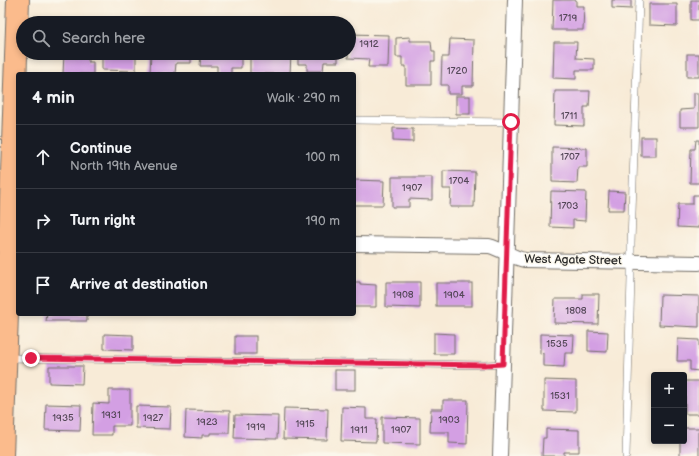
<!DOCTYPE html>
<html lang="en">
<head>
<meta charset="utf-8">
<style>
	body { margin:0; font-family:"Balsamiq Sans",sans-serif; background:#242831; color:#f1f3f6 }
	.controls { position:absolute; right:12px; bottom:12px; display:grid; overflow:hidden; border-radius:4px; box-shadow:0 2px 6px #0003 }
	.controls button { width:36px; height:36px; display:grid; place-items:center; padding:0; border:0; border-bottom:1px solid #363941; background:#171b24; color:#f1f3f6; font:20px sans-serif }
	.stop { position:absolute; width:12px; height:12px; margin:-9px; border:3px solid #e11d48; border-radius:50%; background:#fff }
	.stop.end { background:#e11d48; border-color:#fff; box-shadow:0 1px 4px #0008 }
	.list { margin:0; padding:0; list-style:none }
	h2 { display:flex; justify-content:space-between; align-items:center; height:52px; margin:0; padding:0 16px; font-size:17px }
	h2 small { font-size:13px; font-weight:400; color:#9ea1a6 }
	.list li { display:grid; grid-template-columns:26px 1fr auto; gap:12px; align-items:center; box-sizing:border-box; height:64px; padding:0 16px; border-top:1px solid #363941 }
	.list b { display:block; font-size:15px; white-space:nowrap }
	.list p { margin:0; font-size:13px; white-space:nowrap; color:#9ea1a6 }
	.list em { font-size:13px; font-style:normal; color:#9ea1a6 }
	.icon { flex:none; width:22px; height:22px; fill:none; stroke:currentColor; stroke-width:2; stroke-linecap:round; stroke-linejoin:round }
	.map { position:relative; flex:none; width:699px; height:456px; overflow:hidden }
	.search { position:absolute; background:#171b24; box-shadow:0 2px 6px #0003; left:16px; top:16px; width:340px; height:44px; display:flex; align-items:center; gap:10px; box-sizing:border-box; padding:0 14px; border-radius:22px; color:#9ea1a6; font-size:15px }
	.panel { position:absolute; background:#171b24; box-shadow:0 2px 6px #0003; left:16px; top:72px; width:340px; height:244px; border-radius:4px }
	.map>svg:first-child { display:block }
	.building { fill:#d39fe3 }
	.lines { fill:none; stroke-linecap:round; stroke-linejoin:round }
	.lane-casing { stroke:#736e67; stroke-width:8 }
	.street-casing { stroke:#736e67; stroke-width:16 }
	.primary-casing { stroke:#736e67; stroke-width:24 }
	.lane { stroke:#fff; stroke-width:7 }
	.street { stroke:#fff; stroke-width:14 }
	.primary { stroke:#fbbb8c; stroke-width:22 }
	.route { stroke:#e11d48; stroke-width:5 }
	.labels { text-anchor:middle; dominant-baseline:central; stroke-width:3; stroke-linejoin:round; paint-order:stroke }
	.number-label { font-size:10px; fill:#554859 }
	.street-label { font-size:12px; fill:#2b2b2b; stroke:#fbf7ec }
</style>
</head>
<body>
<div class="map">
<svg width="699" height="456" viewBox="0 0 699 456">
	<rect width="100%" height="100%" fill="#fbf7ec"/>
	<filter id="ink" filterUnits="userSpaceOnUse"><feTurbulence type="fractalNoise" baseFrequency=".025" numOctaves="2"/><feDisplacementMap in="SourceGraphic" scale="8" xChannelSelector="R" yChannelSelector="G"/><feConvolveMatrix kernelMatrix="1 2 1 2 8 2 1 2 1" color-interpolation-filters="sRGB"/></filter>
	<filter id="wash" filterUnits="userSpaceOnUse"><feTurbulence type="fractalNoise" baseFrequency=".012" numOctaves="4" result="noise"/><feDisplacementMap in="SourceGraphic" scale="16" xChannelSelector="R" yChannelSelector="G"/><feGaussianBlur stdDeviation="0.9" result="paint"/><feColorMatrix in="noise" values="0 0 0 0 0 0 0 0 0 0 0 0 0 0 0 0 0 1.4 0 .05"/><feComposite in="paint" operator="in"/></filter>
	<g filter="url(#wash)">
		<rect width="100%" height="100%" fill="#f8ebd7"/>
		<g id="blocks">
			<!-- building -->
			<g class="building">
				<path d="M 553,0 L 576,0 L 576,6 L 584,6 L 583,30 L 552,30 Z"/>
				<path d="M 612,0 L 631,0 L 631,9 L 612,8 Z"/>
				<rect x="691" y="0" width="8" height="20"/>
				<path d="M 649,4 L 677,4 L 677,26 L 649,25 Z"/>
				<path d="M 349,34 L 389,35 L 388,67 L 368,67 L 369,59 L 348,58 Z"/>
				<path d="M 410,37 L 410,41 L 431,41 L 432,51 L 435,51 L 435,61 L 431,61 L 431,85 L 406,85 L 406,66 L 402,66 L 402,57 L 396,57 L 396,38 Z"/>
				<path d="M 450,39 L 474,40 L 473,86 L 462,86 L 462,94 L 448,94 L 448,85 L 441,85 L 442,57 L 449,57 Z"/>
				<path d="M 554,42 L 577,42 L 576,58 L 594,59 L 594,70 L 576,70 L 576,79 L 553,78 Z"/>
				<path d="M 64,53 L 88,53 L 88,62 L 93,62 L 93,74 L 63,74 Z"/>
				<path d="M 102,53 L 136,53 L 136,71 L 102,70 Z"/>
				<path d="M 151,53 L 191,53 L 191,63 L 176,63 L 175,74 L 150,73 Z"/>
				<path d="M 201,53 L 241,53 L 241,68 L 231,68 L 231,74 L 217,74 L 217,66 L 200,66 Z"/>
				<path d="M 250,53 L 291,53 L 290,74 L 250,74 Z"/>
				<path d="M 298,53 L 338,53 L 338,62 L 324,62 L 323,71 L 307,71 L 307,64 L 298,64 Z"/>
				<rect x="687" y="54" width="12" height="23"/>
				<path d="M 555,91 L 590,91 L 589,107 L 584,107 L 584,126 L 554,125 Z"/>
				<path d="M 694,93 L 699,93 L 699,127 L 680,127 L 680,110 L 694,109 Z"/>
				<rect x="456" y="96" width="14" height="18"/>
				<path d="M 393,128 L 413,129 L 413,142 L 393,141 Z"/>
				<rect x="641" y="137" width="15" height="19"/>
				<path d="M 696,140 L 699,140 L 699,183 L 690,183 L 691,149 L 695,149 Z"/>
				<path d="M 552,147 L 587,148 L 587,167 L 578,167 L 577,183 L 552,182 Z"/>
				<path d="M 443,171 L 475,172 L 474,207 L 450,207 L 451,189 L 443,189 Z"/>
				<path d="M 392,177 L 432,177 L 432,200 L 409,199 L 409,207 L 392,207 Z"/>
				<path d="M 354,180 L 384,181 L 383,205 L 354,205 Z"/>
				<path d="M 551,191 L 586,192 L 585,221 L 573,220 L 573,228 L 550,227 Z"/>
				<path d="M 609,191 L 625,192 L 624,210 L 608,210 Z"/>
				<path d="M 693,195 L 699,195 L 699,228 L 677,227 L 678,204 L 693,204 Z"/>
				<path d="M 354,282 L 360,282 L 360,284 L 376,285 L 376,307 L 354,307 Z"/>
				<path d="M 386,282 L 420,282 L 420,308 L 386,307 Z"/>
				<rect x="436" y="283" width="36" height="23"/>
				<path d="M 583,294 L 599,294 L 598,324 L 554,323 L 555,299 L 583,299 Z"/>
				<path d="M 660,295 L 699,296 L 699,327 L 659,325 Z"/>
				<path d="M 47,314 L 87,314 L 87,321 L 46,321 Z"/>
				<path d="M 588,331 L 608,332 L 607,352 L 588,351 Z"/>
				<path d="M 434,333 L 454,334 L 454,354 L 434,354 Z"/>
				<path d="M 104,334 L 133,335 L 133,350 L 104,349 Z"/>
				<path d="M 540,334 L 574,335 L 573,353 L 565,353 L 564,367 L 543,366 L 543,353 L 540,354 Z"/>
				<rect x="235" y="336" width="21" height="18"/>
				<path d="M 678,339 L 699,340 L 699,371 L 690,370 L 690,361 L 677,361 Z"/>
				<path d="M 49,366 L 83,366 L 82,384 L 49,383 Z"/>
				<rect x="335" y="370" width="20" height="20"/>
				<path d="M 544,380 L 576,381 L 576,412 L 544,411 Z"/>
				<rect x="685" y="381" width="14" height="33"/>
				<path d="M 109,390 L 130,390 L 130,426 L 112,426 L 112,435 L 92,435 L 93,403 L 109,404 Z"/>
				<path d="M 443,400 L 468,400 L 467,444 L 449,443 L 449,432 L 430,432 L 431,409 L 443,409 Z"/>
				<path d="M 46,404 L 81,405 L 80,431 L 45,430 Z"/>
				<path d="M 136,406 L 171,407 L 170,429 L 136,428 Z"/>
				<path d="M 342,407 L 366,408 L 366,419 L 377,419 L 376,442 L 341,441 Z"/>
				<path d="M 284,408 L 328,409 L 327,440 L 283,439 Z"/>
				<path d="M 186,410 L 230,411 L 229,433 L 210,433 L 210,435 L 202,435 L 202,438 L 185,437 Z"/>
				<path d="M 235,415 L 278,416 L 277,439 L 234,438 Z"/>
				<path d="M 382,417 L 420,418 L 420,444 L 382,443 Z"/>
				<path d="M 684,428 L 699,428 L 699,456 L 680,456 L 680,441 L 684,441 Z"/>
				<path d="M 546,429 L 579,430 L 579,452 L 564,452 L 564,456 L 542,456 L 543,438 L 546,438 Z"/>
			</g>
		</g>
	</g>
	<g filter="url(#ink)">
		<use href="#blocks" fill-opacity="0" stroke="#736e67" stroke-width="1"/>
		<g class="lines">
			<defs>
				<g id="lane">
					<path d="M 354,120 L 511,122"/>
					<path d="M 8,358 L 485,365 L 503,364"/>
					<path d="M 626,456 L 631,278 L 631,243 L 639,0"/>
				</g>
				<g id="street">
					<path d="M 354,244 L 489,246 C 502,249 512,258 525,260 L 699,263"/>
					<path d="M 500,456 L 515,0"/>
				</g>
				<path id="primary" d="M 2,456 L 18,0"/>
			</defs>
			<!-- lane casing -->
			<use href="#lane" class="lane-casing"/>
			<!-- street casing -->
			<use href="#street" class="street-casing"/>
			<!-- primary casing -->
			<use href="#primary" class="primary-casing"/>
			<!-- lane -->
			<use href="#lane" class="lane"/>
			<!-- street -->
			<use href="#street" class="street"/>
			<!-- primary -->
			<use href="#primary" class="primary"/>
		</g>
	</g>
	<g class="lines" filter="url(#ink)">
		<!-- route -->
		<path class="route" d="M 31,358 L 485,365 L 503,364 L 511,122"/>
	</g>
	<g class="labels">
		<!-- number labels -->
		<g class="number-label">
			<text x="568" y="18">1719</text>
			<text x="369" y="44">1912</text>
			<text x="457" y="71">1720</text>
			<text x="569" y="116">1711</text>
			<text x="570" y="157">1707</text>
			<text x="459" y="181">1704</text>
			<text x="412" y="188">1907</text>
			<text x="568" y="206">1703</text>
			<text x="403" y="295">1908</text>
			<text x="454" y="295">1904</text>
			<text x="576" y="311">1808</text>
			<text x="557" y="344">1535</text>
			<text x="560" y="396">1531</text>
			<text x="111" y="415">1931</text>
			<text x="63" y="418">1935</text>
			<text x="153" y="418">1927</text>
			<text x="449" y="420">1903</text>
			<text x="207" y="422">1923</text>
			<text x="305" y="424">1915</text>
			<text x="256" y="427">1919</text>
			<text x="359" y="430">1911</text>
			<text x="401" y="430">1907</text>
		</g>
		<!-- street labels -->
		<g class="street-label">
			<text transform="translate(573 260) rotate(1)">West Agate Street</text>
		</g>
	</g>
</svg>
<div class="controls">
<button>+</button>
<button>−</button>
</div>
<div class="stop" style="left:511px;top:122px"></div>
<div class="stop end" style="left:31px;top:358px"></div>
<div class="search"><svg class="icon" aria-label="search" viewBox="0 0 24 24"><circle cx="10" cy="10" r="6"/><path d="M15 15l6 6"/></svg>Search here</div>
<section class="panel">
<h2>4 min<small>Walk · 290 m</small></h2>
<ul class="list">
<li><svg class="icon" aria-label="ahead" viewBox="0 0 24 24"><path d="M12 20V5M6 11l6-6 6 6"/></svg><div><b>Continue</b><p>North 19th Avenue</p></div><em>100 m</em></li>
<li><svg class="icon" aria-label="right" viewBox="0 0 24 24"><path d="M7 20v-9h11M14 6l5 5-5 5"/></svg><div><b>Turn right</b></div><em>190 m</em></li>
<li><svg class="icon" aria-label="arrive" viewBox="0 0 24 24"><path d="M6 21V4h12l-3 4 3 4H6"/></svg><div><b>Arrive at destination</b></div></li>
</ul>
</section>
</div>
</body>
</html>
